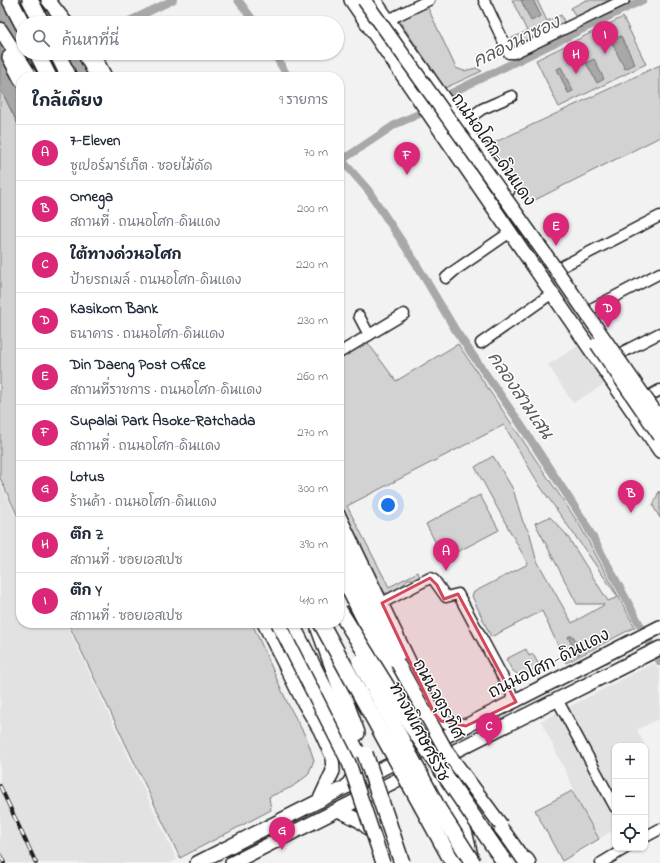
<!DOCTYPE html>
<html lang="th">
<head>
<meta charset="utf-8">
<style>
	body { margin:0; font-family:"Indie Flower","Playpen Sans Thai",sans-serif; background:#f6f6f7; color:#1f2937 }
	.controls { position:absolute; right:12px; bottom:12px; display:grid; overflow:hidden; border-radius:8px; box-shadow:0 1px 3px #0004 }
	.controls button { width:36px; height:36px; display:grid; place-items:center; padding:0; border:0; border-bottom:1px solid #e0e1e3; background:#fff; color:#1f2937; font:20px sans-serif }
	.you { position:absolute; left:388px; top:505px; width:14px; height:14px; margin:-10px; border:3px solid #fff; border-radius:50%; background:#1a73e8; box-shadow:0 0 0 6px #1a73e833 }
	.badge { display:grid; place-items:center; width:26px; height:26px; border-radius:50%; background:#db2777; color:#fff; font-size:13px; font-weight:700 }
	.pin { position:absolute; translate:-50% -33px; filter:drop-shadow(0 1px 2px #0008) }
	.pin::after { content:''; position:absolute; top:21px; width:14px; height:12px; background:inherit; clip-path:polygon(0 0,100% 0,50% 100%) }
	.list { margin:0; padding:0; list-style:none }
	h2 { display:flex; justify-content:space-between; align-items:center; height:52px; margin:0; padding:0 16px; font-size:17px }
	h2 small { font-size:13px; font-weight:400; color:#747a83 }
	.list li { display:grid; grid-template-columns:26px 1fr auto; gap:12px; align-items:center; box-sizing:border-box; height:56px; padding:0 16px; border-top:1px solid #e0e1e3 }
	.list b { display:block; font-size:15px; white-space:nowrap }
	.list p { margin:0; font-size:13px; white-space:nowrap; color:#747a83 }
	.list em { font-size:13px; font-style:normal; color:#747a83 }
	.icon { flex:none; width:22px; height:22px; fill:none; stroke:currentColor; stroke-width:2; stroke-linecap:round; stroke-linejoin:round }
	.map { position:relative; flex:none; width:660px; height:863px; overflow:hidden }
	.search { position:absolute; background:#fff; box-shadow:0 1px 3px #0004; left:16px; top:16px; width:328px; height:44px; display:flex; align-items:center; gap:10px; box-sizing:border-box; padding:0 14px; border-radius:22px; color:#747a83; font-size:15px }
	.panel { position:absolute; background:#fff; box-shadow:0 1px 3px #0004; left:16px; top:72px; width:328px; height:556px; border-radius:16px }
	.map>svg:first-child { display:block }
	.built { fill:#e2e2e2 }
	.green { fill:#d2d2d2; stroke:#777 }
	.water { fill:#a8a8a8; stroke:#707070 }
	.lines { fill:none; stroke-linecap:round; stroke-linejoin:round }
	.canal { stroke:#a8a8a8; stroke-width:8 }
	.minor-casing { stroke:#1c1c1c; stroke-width:13 }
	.major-casing { stroke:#1c1c1c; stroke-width:16 }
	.highway-casing { stroke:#1c1c1c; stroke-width:18 }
	.minor { stroke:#fff; stroke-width:10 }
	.major { stroke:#fff; stroke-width:13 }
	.highway { stroke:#fff; stroke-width:15 }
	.rail-casing { stroke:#1c1c1c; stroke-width:4 }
	.rail { stroke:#fff; stroke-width:2.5; stroke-dasharray:8; stroke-linecap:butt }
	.major-bridge-casing { stroke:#1c1c1c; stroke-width:16; stroke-linecap:butt }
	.highway-bridge-casing { stroke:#1c1c1c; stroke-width:18; stroke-linecap:butt }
	.major-bridge { stroke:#fff; stroke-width:13 }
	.highway-bridge { stroke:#fff; stroke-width:15 }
	.marked { fill:#d1495b; fill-opacity:0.2; stroke:#d1495b; stroke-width:3; stroke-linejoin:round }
	.labels { text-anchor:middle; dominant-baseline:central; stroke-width:3; stroke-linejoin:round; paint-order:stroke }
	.street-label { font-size:17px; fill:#1c1c1c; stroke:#fff }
	.water-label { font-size:18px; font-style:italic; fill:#5b5b5b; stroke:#fff }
</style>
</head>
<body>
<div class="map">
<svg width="660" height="863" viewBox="0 0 660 863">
	<rect width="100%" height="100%" fill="#f2f2f2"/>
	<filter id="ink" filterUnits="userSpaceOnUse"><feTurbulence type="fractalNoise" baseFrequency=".025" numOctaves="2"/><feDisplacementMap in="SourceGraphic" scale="8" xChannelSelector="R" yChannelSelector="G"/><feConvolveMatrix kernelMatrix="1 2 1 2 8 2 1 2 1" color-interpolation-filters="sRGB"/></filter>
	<g filter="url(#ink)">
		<!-- built -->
		<g class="built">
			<path d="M 579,345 L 605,384 L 573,403 L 548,365 Z"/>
			<path d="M 0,482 L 21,527 L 21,623 L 66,623 L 177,860 L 170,863 L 0,863 Z"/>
			<path d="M 654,663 L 660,671 L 660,718 L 637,730 L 648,751 L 645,752 L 645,746 L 615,746 L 615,829 L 599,839 L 572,791 L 574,789 L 541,721 Z"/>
		</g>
		<!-- green -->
		<g class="green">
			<path d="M 512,0 L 537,0 L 547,21 L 561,15 L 565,24 L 515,49 L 510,39 L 527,31 Z"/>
			<path d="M 586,0 L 612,0 L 576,18 L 571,8 Z"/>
			<path d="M 427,6 L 456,68 L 464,71 L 476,68 L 482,71 L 445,88 L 398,19 Z"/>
			<path d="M 623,17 L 646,64 L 559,107 L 536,60 Z"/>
			<path d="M 660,65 L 660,137 L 527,204 L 487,146 Z"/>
			<path d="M 0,88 L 21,130 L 21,523 L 0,478 Z"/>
			<path d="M 365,339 L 396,381 L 458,344 L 579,524 L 635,627 L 566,663 L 542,611 L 491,637 L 472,596 L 474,592 L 528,564 L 475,467 L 493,456 L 513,489 L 523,522 L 530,534 L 536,559 L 572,623 L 604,605 L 603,604 L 577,604 L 535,523 L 550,517 L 566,534 L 608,601 L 618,597 L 540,486 L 504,425 L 347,506 L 389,587 L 418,572 L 420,577 L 418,579 L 408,579 L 399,589 L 388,594 L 382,591 L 339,503 L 339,356 Z"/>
			<path d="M 659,491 L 660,494 L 660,518 L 653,506 Z"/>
			<path d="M 480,495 L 499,530 L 444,559 L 426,524 Z"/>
			<path d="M 68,623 L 252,623 L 287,702 L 307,739 L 314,760 L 308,775 L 292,787 L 269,797 L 271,810 L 180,858 Z"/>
			<path d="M 526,649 L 529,656 L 533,654 L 540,667 L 520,676 L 512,670 L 506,659 Z"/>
			<path d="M 572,791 L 599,839 L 562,861 L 535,810 Z"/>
		</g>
		<!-- water -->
		<g class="water">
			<path d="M 0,0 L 55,0 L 67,23 L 23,23 L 23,53 L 82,53 L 94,77 L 21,77 L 21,130 L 0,88 Z"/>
			<path d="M 521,0 L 533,0 L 541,16 L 531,21 Z"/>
			<path d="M 621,36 L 635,64 L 625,69 L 611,41 Z"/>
			<path d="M 594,59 L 604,79 L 597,83 L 586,63 Z"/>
			<path d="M 561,67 L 573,91 L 568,93 L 557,69 Z"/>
			<path d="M 569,636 L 573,636 L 582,652 L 577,655 L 568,637 Z"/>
		</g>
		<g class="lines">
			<!-- canal -->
			<g class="canal">
				<path d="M 238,0 L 255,23"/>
				<path d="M 125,23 L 173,0"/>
				<path d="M 274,53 L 288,77"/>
				<path d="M 449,94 L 643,0"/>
				<path d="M 339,157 L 368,190 L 414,260 L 456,331 L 517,419 L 584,521 L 660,662"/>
				<path d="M 342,160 L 396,124 L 419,114"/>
			</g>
			<defs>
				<g id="minor">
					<path d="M 484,0 L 509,53 L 514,53 L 624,0"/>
					<path d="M 388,20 L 429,0"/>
					<path d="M 98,53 L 99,62 L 107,77"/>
					<path d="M 461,124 L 482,109 L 512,96"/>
					<path d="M 561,267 L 660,216"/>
					<path d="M 446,278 L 454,271 L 509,233"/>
					<path d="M 591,309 L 660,273"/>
					<path d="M 359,316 L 369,335"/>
					<path d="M 481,343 L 551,294"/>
					<path d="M 339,353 L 404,314"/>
					<path d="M 621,353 L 660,333"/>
					<path d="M 651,395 L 660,390"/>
					<path d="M 382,603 L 430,578 L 434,580 L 446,597 L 458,594 L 516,702"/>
					<path d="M 558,701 L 615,807"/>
					<path d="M 645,837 L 660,829"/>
					<path d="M 601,863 L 626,848"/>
				</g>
				<g id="major">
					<path d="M 48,0 L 66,23"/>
					<path d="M 351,0 L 660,451"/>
					<path d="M 374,0 L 508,190"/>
					<path d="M 0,29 L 31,77"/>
					<path d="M 84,53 L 97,77"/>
					<path d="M 9,57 L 21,80"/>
					<path d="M 339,516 L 434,713 L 441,721 L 466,726"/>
					<path d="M 339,539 L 397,662"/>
					<path d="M 264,623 L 304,703 L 320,730 L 332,756 L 333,771 L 319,801"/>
					<path d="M 440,759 L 434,766 L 432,776 L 443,796 C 487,799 503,831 526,863"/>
					<path d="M 378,795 L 377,819 L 391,863"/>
					<path d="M 338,810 L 360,821 L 376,835"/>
					<path d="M 197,863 L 660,627"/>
					<path d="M 232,863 L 660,648"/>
				</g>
				<g id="highway">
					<path d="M 10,0 L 23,25"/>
					<path d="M 30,0 L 42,23"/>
					<path d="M 37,53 L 49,77"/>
					<path d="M 57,53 L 69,77"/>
					<path d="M 339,569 L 420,730 L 427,737 L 437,741"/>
					<path d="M 291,623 L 357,752 L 359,769 L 349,785"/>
					<path d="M 319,629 L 357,733"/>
					<path d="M 443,796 L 463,827 L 471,860"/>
					<path d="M 526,860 L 528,863"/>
				</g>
			</defs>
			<!-- minor casing -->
			<use href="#minor" class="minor-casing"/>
			<!-- major casing -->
			<use href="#major" class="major-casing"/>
			<!-- highway casing -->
			<use href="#highway" class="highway-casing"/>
			<!-- minor -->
			<use href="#minor" class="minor"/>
			<!-- major -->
			<use href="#major" class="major"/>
			<!-- highway -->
			<use href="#highway" class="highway"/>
			<defs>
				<g id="rail">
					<path d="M 0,786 L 36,863"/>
					<path d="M 0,855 L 4,863"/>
				</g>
			</defs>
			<!-- rail casing -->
			<use href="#rail" class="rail-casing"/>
			<!-- rail -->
			<use href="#rail" class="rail"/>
			<defs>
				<g id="major-bridge">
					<path d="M 364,0 L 543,251 L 660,419"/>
					<path d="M 597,344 L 660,436"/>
					<path d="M 278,623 L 349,763 L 383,863"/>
					<path d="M 397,662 L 447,752 L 501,825"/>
				</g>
				<g id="highway-bridge">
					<path d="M 339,610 L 412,727 L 505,863"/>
					<path d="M 321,623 L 453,863"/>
					<path d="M 360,662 L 439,810 L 473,863"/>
					<path d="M 365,754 L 402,863"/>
				</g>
			</defs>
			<!-- major-bridge casing -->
			<use href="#major-bridge" class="major-bridge-casing"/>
			<!-- highway-bridge casing -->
			<use href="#highway-bridge" class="highway-bridge-casing"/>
			<!-- major-bridge -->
			<use href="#major-bridge" class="major-bridge"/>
			<!-- highway-bridge -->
			<use href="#highway-bridge" class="highway-bridge"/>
		</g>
	</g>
	<!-- marked area -->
	<path class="marked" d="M 430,578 L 437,585 L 444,599 L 458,594 L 516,702 L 466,726 L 441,721 L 434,713 L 382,603 Z"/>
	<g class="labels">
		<!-- street labels -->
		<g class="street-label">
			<text transform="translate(493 150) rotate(55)">ถนนอโศก-ดินแดง</text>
			<text transform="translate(549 664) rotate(-27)">ถนนอโศก-ดินแดง</text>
			<text transform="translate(438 699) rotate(61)">ถนนจตุรทิศ</text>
			<text transform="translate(419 732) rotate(62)">ทางพิเศษศรีรัช</text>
		</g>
		<!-- water labels -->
		<g class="water-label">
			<text transform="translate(517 43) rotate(-26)">คลองนาซอง</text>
			<text transform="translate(519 396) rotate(56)">คลองสามเสน</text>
		</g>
	</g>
</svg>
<div class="controls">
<button>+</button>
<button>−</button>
<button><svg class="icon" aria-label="locate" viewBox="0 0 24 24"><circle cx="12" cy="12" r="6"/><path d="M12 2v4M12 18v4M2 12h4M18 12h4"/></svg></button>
</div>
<div class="you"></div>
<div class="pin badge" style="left:446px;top:571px">A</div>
<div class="pin badge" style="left:631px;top:513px">B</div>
<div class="pin badge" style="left:489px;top:746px">C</div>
<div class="pin badge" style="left:608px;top:328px">D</div>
<div class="pin badge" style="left:556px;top:246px">E</div>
<div class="pin badge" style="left:407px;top:175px">F</div>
<div class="pin badge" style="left:282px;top:850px">G</div>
<div class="pin badge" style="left:576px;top:74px">H</div>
<div class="pin badge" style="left:605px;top:54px">I</div>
<div class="search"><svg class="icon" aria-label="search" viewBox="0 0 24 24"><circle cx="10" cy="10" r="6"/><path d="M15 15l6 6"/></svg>ค้นหาที่นี่</div>
<section class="panel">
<h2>ใกล้เคียง<small>9 รายการ</small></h2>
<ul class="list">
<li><span class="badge">A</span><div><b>7-Eleven</b><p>ซูเปอร์มาร์เก็ต · ซอยไม้ดัด</p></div><em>70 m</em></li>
<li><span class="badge">B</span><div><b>Omega</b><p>สถานที่ · ถนนอโศก-ดินแดง</p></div><em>200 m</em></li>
<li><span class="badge">C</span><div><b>ใต้ทางด่วนอโศก</b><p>ป้ายรถเมล์ · ถนนอโศก-ดินแดง</p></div><em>220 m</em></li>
<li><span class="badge">D</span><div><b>Kasikorn Bank</b><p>ธนาคาร · ถนนอโศก-ดินแดง</p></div><em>230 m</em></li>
<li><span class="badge">E</span><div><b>Din Daeng Post Office</b><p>สถานที่ราชการ · ถนนอโศก-ดินแดง</p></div><em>260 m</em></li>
<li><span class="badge">F</span><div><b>Supalai Park Asoke-Ratchada</b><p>สถานที่ · ถนนอโศก-ดินแดง</p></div><em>270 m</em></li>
<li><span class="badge">G</span><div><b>Lotus</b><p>ร้านค้า · ถนนอโศก-ดินแดง</p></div><em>300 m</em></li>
<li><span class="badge">H</span><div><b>ตึก Z</b><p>สถานที่ · ซอยเอสเปซ</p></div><em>390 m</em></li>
<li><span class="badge">I</span><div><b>ตึก Y</b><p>สถานที่ · ซอยเอสเปซ</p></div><em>410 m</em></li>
</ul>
</section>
</div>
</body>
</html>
